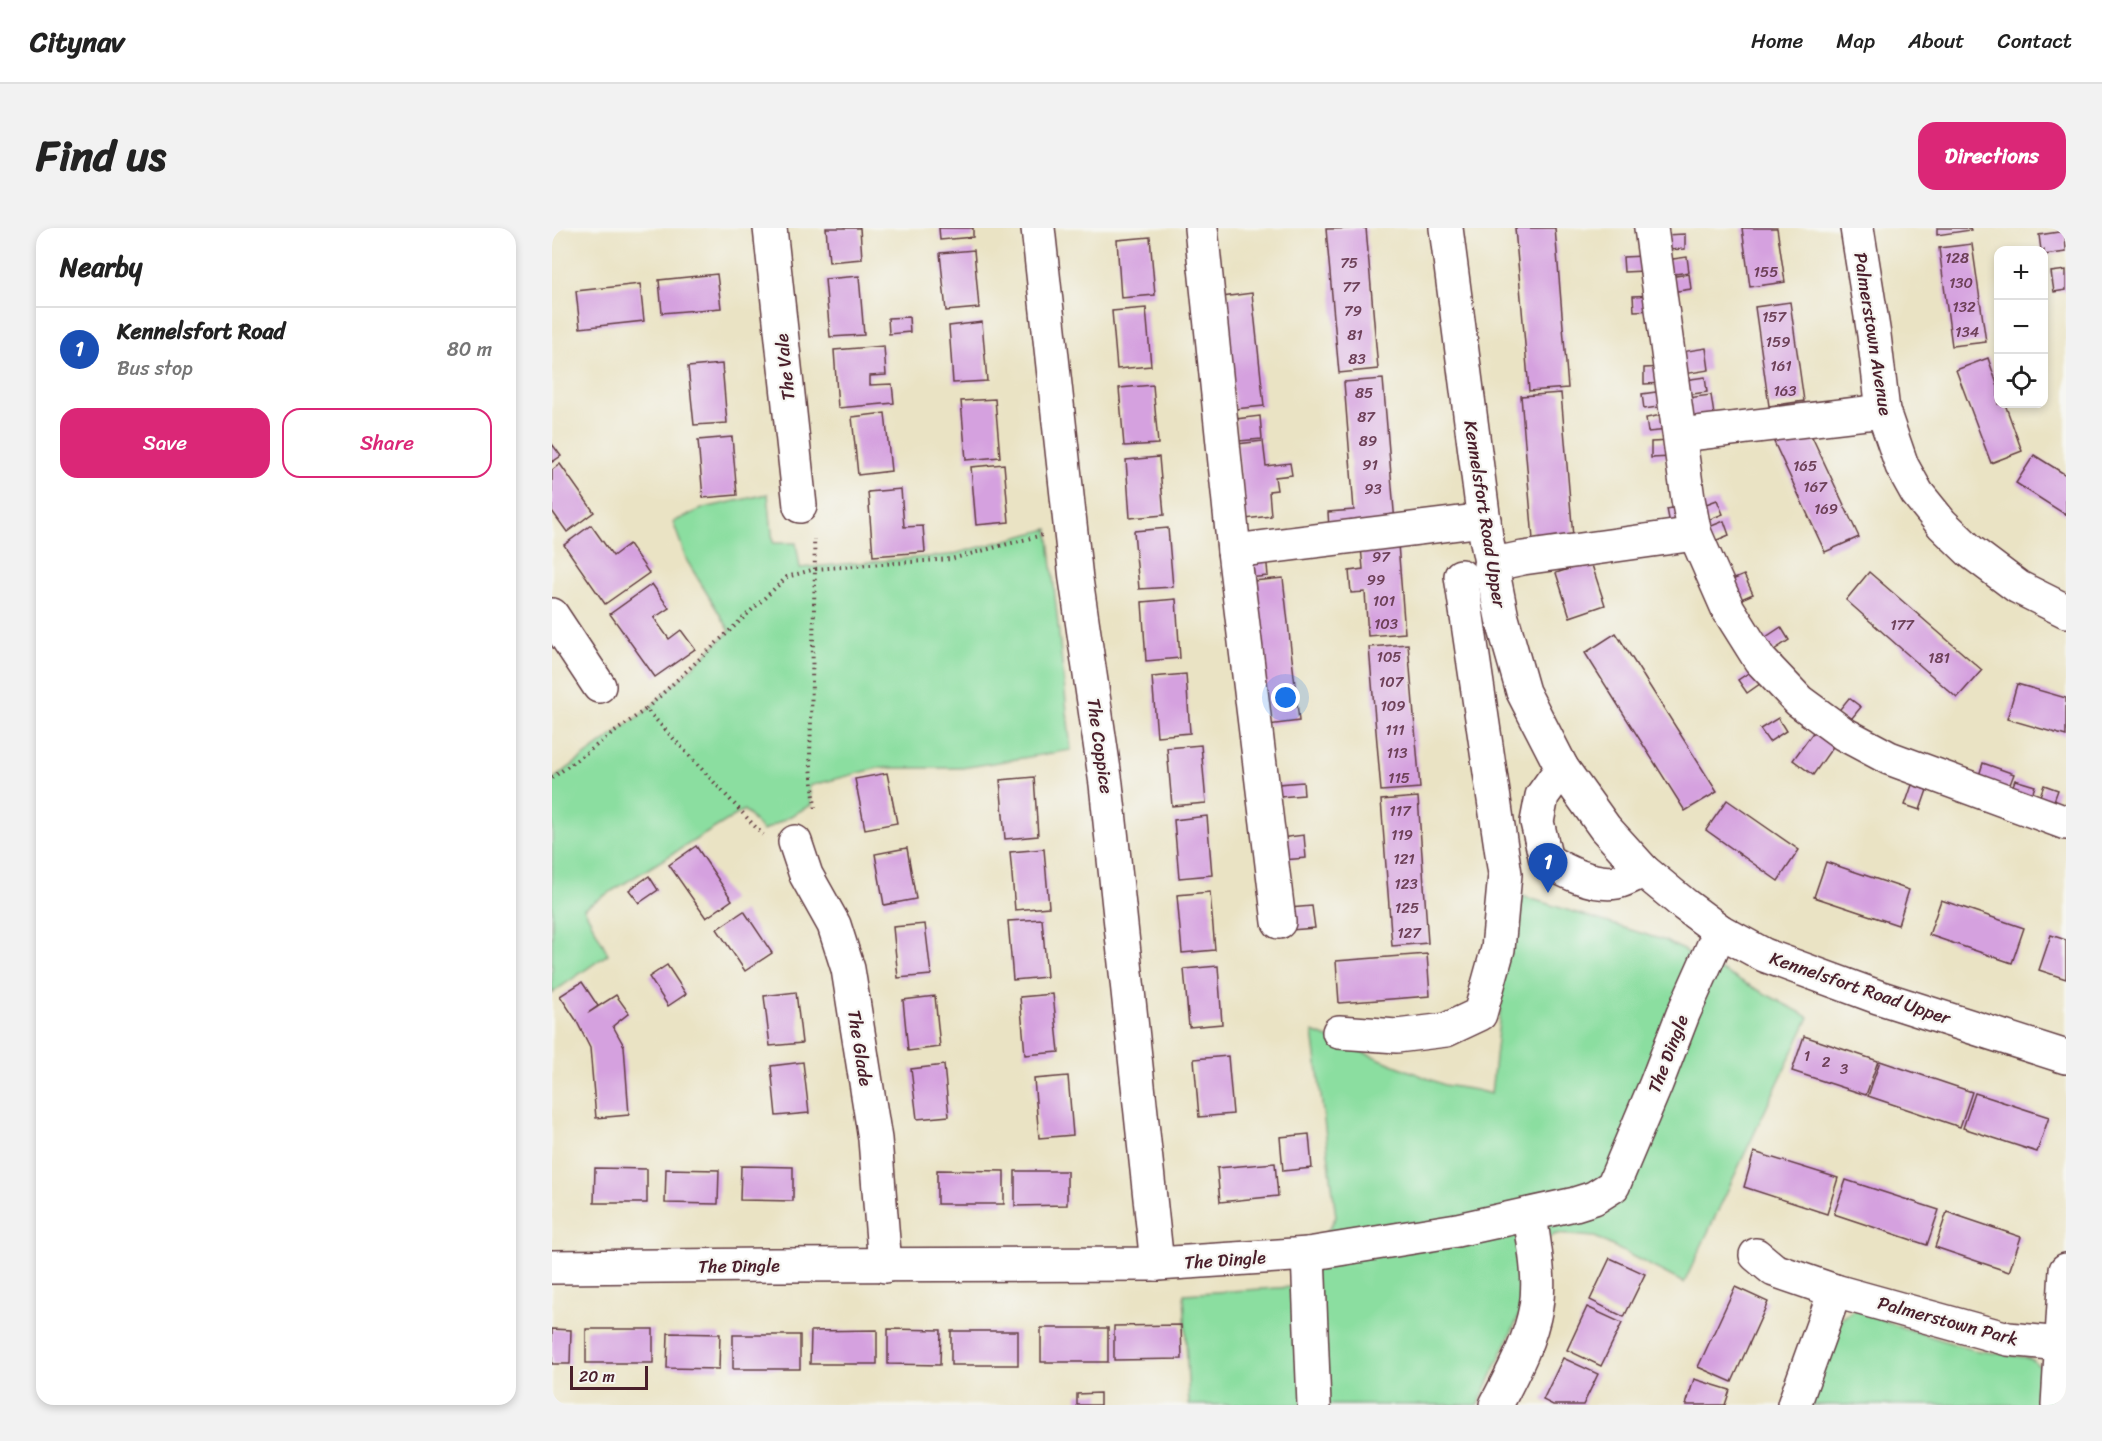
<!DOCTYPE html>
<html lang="en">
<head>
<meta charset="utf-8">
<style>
	body { margin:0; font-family:Sriracha,sans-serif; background:#f2f2f2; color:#222 }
	.controls { position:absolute; right:18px; top:18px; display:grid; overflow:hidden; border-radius:12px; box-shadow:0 3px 9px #0003 }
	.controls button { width:54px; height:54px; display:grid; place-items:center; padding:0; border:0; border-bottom:2px solid #e0e0e0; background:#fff; color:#222; font:30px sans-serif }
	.scale { position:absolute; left:18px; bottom:15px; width:78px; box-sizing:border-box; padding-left:6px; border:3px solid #4a1f2b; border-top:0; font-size:16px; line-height:21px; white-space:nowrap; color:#4a1f2b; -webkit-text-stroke:4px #f6f6f2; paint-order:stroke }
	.you { position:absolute; left:734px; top:470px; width:21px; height:21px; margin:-15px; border:4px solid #fff; border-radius:50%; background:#1a73e8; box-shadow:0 0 0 9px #1a73e833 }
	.badge { display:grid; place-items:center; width:39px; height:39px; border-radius:50%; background:#db2777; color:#fff; font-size:20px; font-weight:700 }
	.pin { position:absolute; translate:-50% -50px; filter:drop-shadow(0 2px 3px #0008) }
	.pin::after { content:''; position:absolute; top:32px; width:21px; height:18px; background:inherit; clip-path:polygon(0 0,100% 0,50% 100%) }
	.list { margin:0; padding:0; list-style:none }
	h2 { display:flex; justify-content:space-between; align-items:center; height:78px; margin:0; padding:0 24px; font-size:26px }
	h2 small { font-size:20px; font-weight:400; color:#767676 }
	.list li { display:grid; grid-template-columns:39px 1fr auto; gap:18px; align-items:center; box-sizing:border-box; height:84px; padding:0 24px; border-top:2px solid #e0e0e0 }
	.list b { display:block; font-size:22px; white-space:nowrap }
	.list p { margin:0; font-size:20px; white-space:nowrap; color:#767676 }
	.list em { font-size:20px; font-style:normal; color:#767676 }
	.actions { display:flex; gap:12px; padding:18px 24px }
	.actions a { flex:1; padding:14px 0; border:2px solid #db2777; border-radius:18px; text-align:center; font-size:21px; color:#db2777 }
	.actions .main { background:#db2777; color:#fff }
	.icon { flex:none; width:33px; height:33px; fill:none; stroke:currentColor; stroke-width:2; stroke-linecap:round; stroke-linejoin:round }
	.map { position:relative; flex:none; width:1514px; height:1177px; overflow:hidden; border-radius:18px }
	header { display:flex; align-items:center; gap:36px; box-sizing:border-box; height:84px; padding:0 30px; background:#fff; border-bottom:2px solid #e0e0e0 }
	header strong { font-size:28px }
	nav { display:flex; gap:33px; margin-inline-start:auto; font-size:21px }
	.intro { display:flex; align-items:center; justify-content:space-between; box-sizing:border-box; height:144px; padding:0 36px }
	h1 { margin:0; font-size:42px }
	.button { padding:15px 27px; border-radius:18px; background:#db2777; color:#fff; font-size:21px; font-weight:700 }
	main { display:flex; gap:36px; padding:0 36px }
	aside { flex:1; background:#fff; border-radius:18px; box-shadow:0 3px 9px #0003 }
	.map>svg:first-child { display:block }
	.green { fill:#8bdea0; stroke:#6a7e66; stroke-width:1.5 }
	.building { fill:#d5a1df }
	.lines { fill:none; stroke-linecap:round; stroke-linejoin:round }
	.minor-casing { stroke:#623c42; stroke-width:36 }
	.path { stroke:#623c42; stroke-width:4; stroke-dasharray:1.5 4.5; stroke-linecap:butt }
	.minor { stroke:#fff; stroke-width:33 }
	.labels { text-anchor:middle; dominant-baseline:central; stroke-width:4.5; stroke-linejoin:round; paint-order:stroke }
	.number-label { font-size:15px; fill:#6d4058 }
	.street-label { font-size:18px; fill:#4a1f2b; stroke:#f6f6f2 }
</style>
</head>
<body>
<header>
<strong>Citynav</strong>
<nav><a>Home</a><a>Map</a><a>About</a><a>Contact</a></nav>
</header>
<div class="intro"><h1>Find us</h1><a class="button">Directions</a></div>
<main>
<aside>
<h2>Nearby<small></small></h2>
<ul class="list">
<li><span class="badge" style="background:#1a4fb4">1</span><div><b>Kennelsfort Road</b><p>Bus stop</p></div><em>80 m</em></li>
</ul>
<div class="actions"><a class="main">Save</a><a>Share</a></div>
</aside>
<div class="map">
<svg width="1514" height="1177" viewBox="0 0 1514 1177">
	<rect width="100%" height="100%" fill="#f6f6f2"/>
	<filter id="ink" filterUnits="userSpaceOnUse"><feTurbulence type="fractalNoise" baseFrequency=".0167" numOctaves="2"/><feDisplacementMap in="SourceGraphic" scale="12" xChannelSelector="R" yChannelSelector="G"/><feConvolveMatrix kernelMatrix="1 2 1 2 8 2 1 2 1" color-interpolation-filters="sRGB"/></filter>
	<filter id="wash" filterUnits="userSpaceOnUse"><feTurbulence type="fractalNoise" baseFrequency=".008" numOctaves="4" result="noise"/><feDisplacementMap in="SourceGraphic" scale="24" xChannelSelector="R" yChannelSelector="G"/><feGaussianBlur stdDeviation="1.35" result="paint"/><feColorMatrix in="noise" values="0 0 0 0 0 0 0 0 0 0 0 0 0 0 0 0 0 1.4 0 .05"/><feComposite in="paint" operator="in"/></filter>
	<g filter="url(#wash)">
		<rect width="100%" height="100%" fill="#eae3c4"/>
		<!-- green -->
		<g class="green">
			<path d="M 216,266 L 221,315 L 244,315 L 248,340 L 398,327 L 496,301 L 519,522 L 410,540 L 326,540 L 257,558 L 259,577 L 211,603 L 192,582 L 32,680 L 56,726 L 0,765 L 0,552 L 94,483 L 178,403 L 135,333 L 121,294 L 152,280 Z"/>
			<path d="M 964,666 L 1114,713 L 1257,789 L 1132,1055 L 1043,1009 L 1004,1006 L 968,1026 L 971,1079 L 926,1177 L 637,1177 L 632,1066 L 741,1059 L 784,989 L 761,804 L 892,857 L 924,862 L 939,866 L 951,756 Z"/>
			<path d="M 1303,1081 L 1349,1099 L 1421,1122 L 1471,1129 L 1481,1132 L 1500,1151 L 1499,1177 L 1256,1177 L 1288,1092 Z"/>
		</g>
		<g id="blocks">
			<!-- building -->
			<g class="building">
				<path d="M 274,0 L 308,0 L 310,31 L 277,34 Z"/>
				<path d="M 387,0 L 421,0 L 421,9 L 388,12 Z"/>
				<path d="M 814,0 L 826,141 L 787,145 L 774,1 Z"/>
				<path d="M 963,0 L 1003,0 L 1016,160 L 977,163 Z"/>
				<path d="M 1190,0 L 1225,0 L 1233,54 L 1198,59 Z"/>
				<path d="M 1385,0 L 1418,0 L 1419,2 L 1385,7 Z"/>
				<path d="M 1513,3 L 1514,24 L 1492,27 L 1492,22 L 1489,22 L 1487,7 Z"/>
				<path d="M 1133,6 L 1133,21 L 1112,22 L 1112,7 Z"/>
				<path d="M 598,9 L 603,67 L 569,70 L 565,12 Z"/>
				<path d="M 1420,16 L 1434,114 L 1400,118 L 1387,20 Z"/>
				<path d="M 422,22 L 427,80 L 394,83 L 388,25 Z"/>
				<path d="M 1092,28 L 1092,43 L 1072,44 L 1071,29 Z"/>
				<path d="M 1135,29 L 1137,44 L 1116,47 L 1114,32 Z"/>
				<path d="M 1514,42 L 1514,62 L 1502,64 L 1499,44 Z"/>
				<path d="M 165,46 L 169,80 L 110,85 L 107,52 Z"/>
				<path d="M 1137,46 L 1139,61 L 1119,64 L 1117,49 Z"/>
				<path d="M 307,48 L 312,107 L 278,109 L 273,51 Z"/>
				<path d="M 88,56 L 92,93 L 28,100 L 24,63 Z"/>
				<path d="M 700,65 L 712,178 L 683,181 L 670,69 Z"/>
				<path d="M 1102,67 L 1103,82 L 1082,83 L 1081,68 Z"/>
				<path d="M 1238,74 L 1252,173 L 1217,178 L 1203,79 Z"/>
				<path d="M 594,80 L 599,138 L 565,141 L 560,83 Z"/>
				<path d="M 357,89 L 358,104 L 337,106 L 336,90 Z"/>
				<path d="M 430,94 L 435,153 L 401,155 L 397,98 Z"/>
				<path d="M 332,118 L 334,147 L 318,148 L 318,157 L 340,156 L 342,175 L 286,180 L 282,122 Z"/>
				<path d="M 1154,120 L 1157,142 L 1132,146 L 1129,124 Z"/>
				<path d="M 1436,130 L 1446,159 L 1446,176 L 1453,176 L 1470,223 L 1439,235 L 1404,142 Z"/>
				<path d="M 170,136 L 175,195 L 142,197 L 136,139 Z"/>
				<path d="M 1113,139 L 1114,155 L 1092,156 L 1092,140 Z"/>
				<path d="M 1153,149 L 1155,164 L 1134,167 L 1132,152 Z"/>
				<path d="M 831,151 L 843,295 L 777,301 L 776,284 L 802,282 L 792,154 Z"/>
				<path d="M 601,157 L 606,216 L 572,218 L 567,160 Z"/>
				<path d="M 1111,163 L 1113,178 L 1092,181 L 1090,166 Z"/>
				<path d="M 1009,165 L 1021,309 L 981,312 L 969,168 Z"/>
				<path d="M 1159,167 L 1162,187 L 1130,192 L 1127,171 Z"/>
				<path d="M 443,171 L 448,229 L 414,232 L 409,173 Z"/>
				<path d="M 333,185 L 339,243 L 306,247 L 300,189 Z"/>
				<path d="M 1115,186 L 1117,202 L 1096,204 L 1094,190 Z"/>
				<path d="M 708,188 L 710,211 L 687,213 L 684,191 Z"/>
				<path d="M 1255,198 L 1307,309 L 1273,324 L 1222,214 Z"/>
				<path d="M 180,209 L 185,267 L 151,270 L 146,212 Z"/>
				<path d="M 711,213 L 714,238 L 738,235 L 740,247 L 723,249 L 725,262 L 717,263 L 719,288 L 693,291 L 685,216 Z"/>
				<path d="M 1120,213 L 1120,229 L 1099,230 L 1099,214 Z"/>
				<path d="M 0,216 L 9,228 L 0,234 Z"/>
				<path d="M 1482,227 L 1514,247 L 1514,287 L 1464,255 Z"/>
				<path d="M 607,229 L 612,287 L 578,290 L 574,232 Z"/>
				<path d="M 8,236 L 42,284 L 15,304 L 0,283 L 0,242 Z"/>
				<path d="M 452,236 L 457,294 L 424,297 L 419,239 Z"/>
				<path d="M 349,261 L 352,299 L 371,298 L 373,324 L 321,328 L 316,264 Z"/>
				<path d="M 1165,272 L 1171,286 L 1151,294 L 1146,279 Z"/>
				<path d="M 1130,278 L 1134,299 L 1119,301 L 1115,281 Z"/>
				<path d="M 1172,293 L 1177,307 L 1158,315 L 1152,301 Z"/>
				<path d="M 39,297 L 61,328 L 77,316 L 97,345 L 53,376 L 12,317 Z"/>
				<path d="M 616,300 L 621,359 L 587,361 L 582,303 Z"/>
				<path d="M 846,316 L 853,405 L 816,408 L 813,364 L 799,365 L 797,343 L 811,341 L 809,319 Z"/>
				<path d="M 714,326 L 716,348 L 695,350 L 693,329 Z"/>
				<path d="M 1039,334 L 1053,377 L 1018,389 L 1004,345 Z"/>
				<path d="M 1317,344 L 1430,442 L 1405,470 L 1294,372 Z"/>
				<path d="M 1192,347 L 1201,366 L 1187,372 L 1178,353 Z"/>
				<path d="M 731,350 L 747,493 L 716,497 L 701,353 Z"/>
				<path d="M 100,356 L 117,380 L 102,390 L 117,411 L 129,402 L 143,421 L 103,449 L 58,386 Z"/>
				<path d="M 624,371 L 628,430 L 594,433 L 590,374 Z"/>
				<path d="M 1229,399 L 1237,412 L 1219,424 L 1211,411 Z"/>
				<path d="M 1064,405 L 1165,564 L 1133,583 L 1033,425 Z"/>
				<path d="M 856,416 L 868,560 L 829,563 L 817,419 Z"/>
				<path d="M 1204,440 L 1212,453 L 1195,465 L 1186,452 Z"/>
				<path d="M 634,446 L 638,505 L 605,508 L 600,449 Z"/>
				<path d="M 1465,456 L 1514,470 L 1514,508 L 1455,491 Z"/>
				<path d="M 1297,470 L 1309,479 L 1296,495 L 1284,486 Z"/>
				<path d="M 1226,490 L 1234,503 L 1217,514 L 1208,501 Z"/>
				<path d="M 1265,499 L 1285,513 L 1261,547 L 1241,532 Z"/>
				<path d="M 649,517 L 654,575 L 620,578 L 615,520 Z"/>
				<path d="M 1431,535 L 1462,546 L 1454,567 L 1424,557 Z"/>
				<path d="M 335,545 L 345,595 L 313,601 L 303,551 Z"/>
				<path d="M 482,549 L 486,608 L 453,611 L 448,552 Z"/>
				<path d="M 1463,552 L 1483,558 L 1478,573 L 1458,566 Z"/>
				<path d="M 751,554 L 752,567 L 727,569 L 726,556 Z"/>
				<path d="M 1360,557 L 1375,562 L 1368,582 L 1353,577 Z"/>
				<path d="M 1492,557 L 1506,562 L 1499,581 L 1485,576 Z"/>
				<path d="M 866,569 L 876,715 L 840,718 L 829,572 Z"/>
				<path d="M 1175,572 L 1247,622 L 1226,653 L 1154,602 Z"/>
				<path d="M 655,588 L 660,647 L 627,650 L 622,592 Z"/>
				<path d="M 752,607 L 754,630 L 731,632 L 728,610 Z"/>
				<path d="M 144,618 L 180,672 L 154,690 L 117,637 Z"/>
				<path d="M 355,620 L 364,671 L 332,677 L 323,626 Z"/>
				<path d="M 492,621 L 497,679 L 463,682 L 458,624 Z"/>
				<path d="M 1274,634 L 1357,662 L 1346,697 L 1262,669 Z"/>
				<path d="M 97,648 L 106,662 L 87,675 L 77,662 Z"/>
				<path d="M 658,664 L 663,722 L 630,725 L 625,667 Z"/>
				<path d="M 1389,672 L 1472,700 L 1460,735 L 1377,707 Z"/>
				<path d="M 760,678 L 763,700 L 739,702 L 737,680 Z"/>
				<path d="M 192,683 L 220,725 L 193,743 L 165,701 Z"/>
				<path d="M 490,691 L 495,749 L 461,752 L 456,693 Z"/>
				<path d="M 373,696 L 379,747 L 346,750 L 341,699 Z"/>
				<path d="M 1499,707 L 1514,712 L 1514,751 L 1487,742 Z"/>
				<path d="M 875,726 L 878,768 L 787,775 L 784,733 Z"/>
				<path d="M 115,737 L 134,766 L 116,778 L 97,749 Z"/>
				<path d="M 666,738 L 670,796 L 637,799 L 632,741 Z"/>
				<path d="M 30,754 L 46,778 L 36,785 L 64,767 L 77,785 L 61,798 L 72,818 L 77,887 L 44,890 L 38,820 L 24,792 L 8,768 Z"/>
				<path d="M 244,764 L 250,815 L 218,818 L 212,768 Z"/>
				<path d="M 501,766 L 507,824 L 473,827 L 468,769 Z"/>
				<path d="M 383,768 L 388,819 L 356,823 L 351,772 Z"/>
				<path d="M 1252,808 L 1326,833 L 1314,867 L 1240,843 Z"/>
				<path d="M 676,828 L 681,886 L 647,889 L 642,831 Z"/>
				<path d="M 1328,833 L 1420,864 L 1408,899 L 1316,868 Z"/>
				<path d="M 251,834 L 257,885 L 224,888 L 219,838 Z"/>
				<path d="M 392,837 L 397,888 L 365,891 L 359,841 Z"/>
				<path d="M 516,848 L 521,907 L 487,910 L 482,851 Z"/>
				<path d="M 1423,865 L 1497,889 L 1485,924 L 1411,900 Z"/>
				<path d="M 757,906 L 760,940 L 731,943 L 728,909 Z"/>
				<path d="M 1202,924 L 1286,950 L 1275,986 L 1192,959 Z"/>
				<path d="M 723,935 L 726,968 L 668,974 L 665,940 Z"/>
				<path d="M 189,938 L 241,939 L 241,973 L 188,972 Z"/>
				<path d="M 43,940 L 95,941 L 95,975 L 42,975 Z"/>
				<path d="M 114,941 L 167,942 L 166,976 L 113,975 Z"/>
				<path d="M 385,942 L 452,943 L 452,976 L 385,976 Z"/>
				<path d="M 463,943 L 515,943 L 515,977 L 463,978 Z"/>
				<path d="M 1294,952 L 1387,982 L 1375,1017 L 1282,986 Z"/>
				<path d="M 1395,984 L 1469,1009 L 1457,1044 L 1383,1019 Z"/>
				<path d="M 1058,1030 L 1093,1046 L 1072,1089 L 1038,1072 Z"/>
				<path d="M 1183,1059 L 1216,1074 L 1180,1154 L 1146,1139 Z"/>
				<path d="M 1035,1079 L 1070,1095 L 1049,1138 L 1015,1122 Z"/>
				<path d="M 629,1097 L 630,1131 L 562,1132 L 562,1098 Z"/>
				<rect x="489" y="1100" width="67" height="34"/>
				<path d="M 0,1101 L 19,1102 L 18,1136 L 0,1136 Z"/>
				<rect x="34" y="1101" width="67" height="34"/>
				<path d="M 336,1101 L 389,1102 L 388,1137 L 336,1136 Z"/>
				<path d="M 325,1102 L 325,1136 L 258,1136 L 259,1103 Z"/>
				<rect x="399" y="1103" width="67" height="34"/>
				<path d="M 116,1105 L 168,1106 L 167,1141 L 115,1140 Z"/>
				<rect x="181" y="1107" width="67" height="34"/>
				<path d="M 1011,1130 L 1046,1146 L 1031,1177 L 1001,1177 L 991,1172 Z"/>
				<path d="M 1142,1151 L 1178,1162 L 1173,1177 L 1134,1177 Z"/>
				<path d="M 548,1165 L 548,1177 L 525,1177 L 525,1166 Z"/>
			</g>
		</g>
	</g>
	<g filter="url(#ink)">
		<use href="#blocks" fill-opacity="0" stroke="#623c42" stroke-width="1.5"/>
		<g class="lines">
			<defs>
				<g id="minor">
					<path d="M 218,0 L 248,278"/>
					<path d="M 486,0 L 524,351 L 554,556 L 605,1036"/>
					<path d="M 649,0 L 682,323 L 727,694"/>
					<path d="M 894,0 L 934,309 L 950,390 L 971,464 L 1010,540 L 1053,600 L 1092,643 L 1133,677 L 1168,703 L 1212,727 L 1326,769 L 1514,829"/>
					<path d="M 1099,0 L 1136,271 L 1143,306 L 1176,381 L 1208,432 L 1247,473 L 1292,506 L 1337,530 L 1514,595"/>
					<path d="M 1305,0 L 1322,107 L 1331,183 L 1350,238 L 1365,265 L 1390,296 L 1418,323 L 1466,359 L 1514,383"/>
					<path d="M 1128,207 L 1331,183"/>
					<path d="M 682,323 L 932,292"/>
					<path d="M 938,337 L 971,330 L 1143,306"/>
					<path d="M 0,387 L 47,458"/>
					<path d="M 1010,540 L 990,568 L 985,594 L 994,632 C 1014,644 1041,658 1065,654 C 1074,652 1083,646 1092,643"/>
					<path d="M 243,614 L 254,647 L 282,697 L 296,741 L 323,911 L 333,1038"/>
					<path d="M 787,804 L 845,808 L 894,802 L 928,786 L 946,721 L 953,646 L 909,348"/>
					<path d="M 756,1026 L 762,1177"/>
					<path d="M 1204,1027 L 1222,1042 L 1283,1063 L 1456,1111 L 1509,1116"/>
					<path d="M 0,1039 L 220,1037 L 605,1036 L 756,1026 L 905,1002 L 1023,976 L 1042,970 L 1061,958 L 1104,856 L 1131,786 L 1168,703"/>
					<path d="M 944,1177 C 960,1146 978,1114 984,1079 C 989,1049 982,1017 978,987"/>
					<path d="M 1242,1177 L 1283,1063"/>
					<path d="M 1506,1177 L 1514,1042"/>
				</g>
			</defs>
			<!-- minor casing -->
			<use href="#minor" class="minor-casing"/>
			<!-- path -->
			<g class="path">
				<path d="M 94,481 L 235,349 L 263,341 L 262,311"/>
				<path d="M 0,550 L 94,481 L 211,607"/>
				<path d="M 263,580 L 258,528 L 263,341 L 399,331 L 490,307"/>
			</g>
			<!-- minor -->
			<use href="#minor" class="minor"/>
		</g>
	</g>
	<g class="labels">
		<!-- number labels -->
		<g class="number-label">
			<text x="1405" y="30">128</text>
			<text x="797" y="35">75</text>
			<text x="1214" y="44">155</text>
			<text x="1409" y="55">130</text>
			<text x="799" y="59">77</text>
			<text x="1412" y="79">132</text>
			<text x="801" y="83">79</text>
			<text x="1222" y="89">157</text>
			<text x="1415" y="104">134</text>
			<text x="803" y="107">81</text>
			<text x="1226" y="114">159</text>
			<text x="805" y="131">83</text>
			<text x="1229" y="138">161</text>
			<text x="1233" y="163">163</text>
			<text x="812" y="165">85</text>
			<text x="814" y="189">87</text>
			<text x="816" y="213">89</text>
			<text x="818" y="237">91</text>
			<text x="1253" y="238">165</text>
			<text x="1263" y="259">167</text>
			<text x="821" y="261">93</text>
			<text x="1274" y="281">169</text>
			<text x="829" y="329">97</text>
			<text x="824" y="352">99</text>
			<text x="832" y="373">101</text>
			<text x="834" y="396">103</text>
			<text x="1350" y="397">177</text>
			<text x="837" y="429">105</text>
			<text x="1387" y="430">181</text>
			<text x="839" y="454">107</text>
			<text x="841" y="478">109</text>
			<text x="843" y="502">111</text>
			<text x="845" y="525">113</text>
			<text x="847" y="550">115</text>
			<text x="848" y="583">117</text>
			<text x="850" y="607">119</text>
			<text x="852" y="631">121</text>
			<text x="854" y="656">123</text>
			<text x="855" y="680">125</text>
			<text x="857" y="705">127</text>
			<text x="1255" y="828">1</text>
			<text x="1274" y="834">2</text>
			<text x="1292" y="841">3</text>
		</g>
		<!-- street labels -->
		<g class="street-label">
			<text transform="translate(1321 106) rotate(81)">Palmerstown Avenue</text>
			<text transform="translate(233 139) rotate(-96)">The Vale</text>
			<text transform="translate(933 286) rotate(81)">Kennelsfort Road Upper</text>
			<text transform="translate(548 518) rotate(82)">The Coppice</text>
			<text transform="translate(1308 760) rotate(19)">Kennelsfort Road Upper</text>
			<text transform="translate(308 820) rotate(81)">The Glade</text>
			<text transform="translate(1116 826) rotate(-69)">The Dingle</text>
			<text transform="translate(673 1032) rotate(-4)">The Dingle</text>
			<text transform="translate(187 1038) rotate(-1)">The Dingle</text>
			<text transform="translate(1396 1093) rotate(15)">Palmerstown Park</text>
		</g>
	</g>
</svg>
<div class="controls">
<button>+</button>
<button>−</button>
<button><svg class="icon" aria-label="locate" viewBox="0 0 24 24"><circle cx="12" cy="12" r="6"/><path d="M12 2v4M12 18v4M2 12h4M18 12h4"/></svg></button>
</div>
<div class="scale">20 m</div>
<div class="you"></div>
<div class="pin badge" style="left:996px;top:665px;background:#1a4fb4">1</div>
</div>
</main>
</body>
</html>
